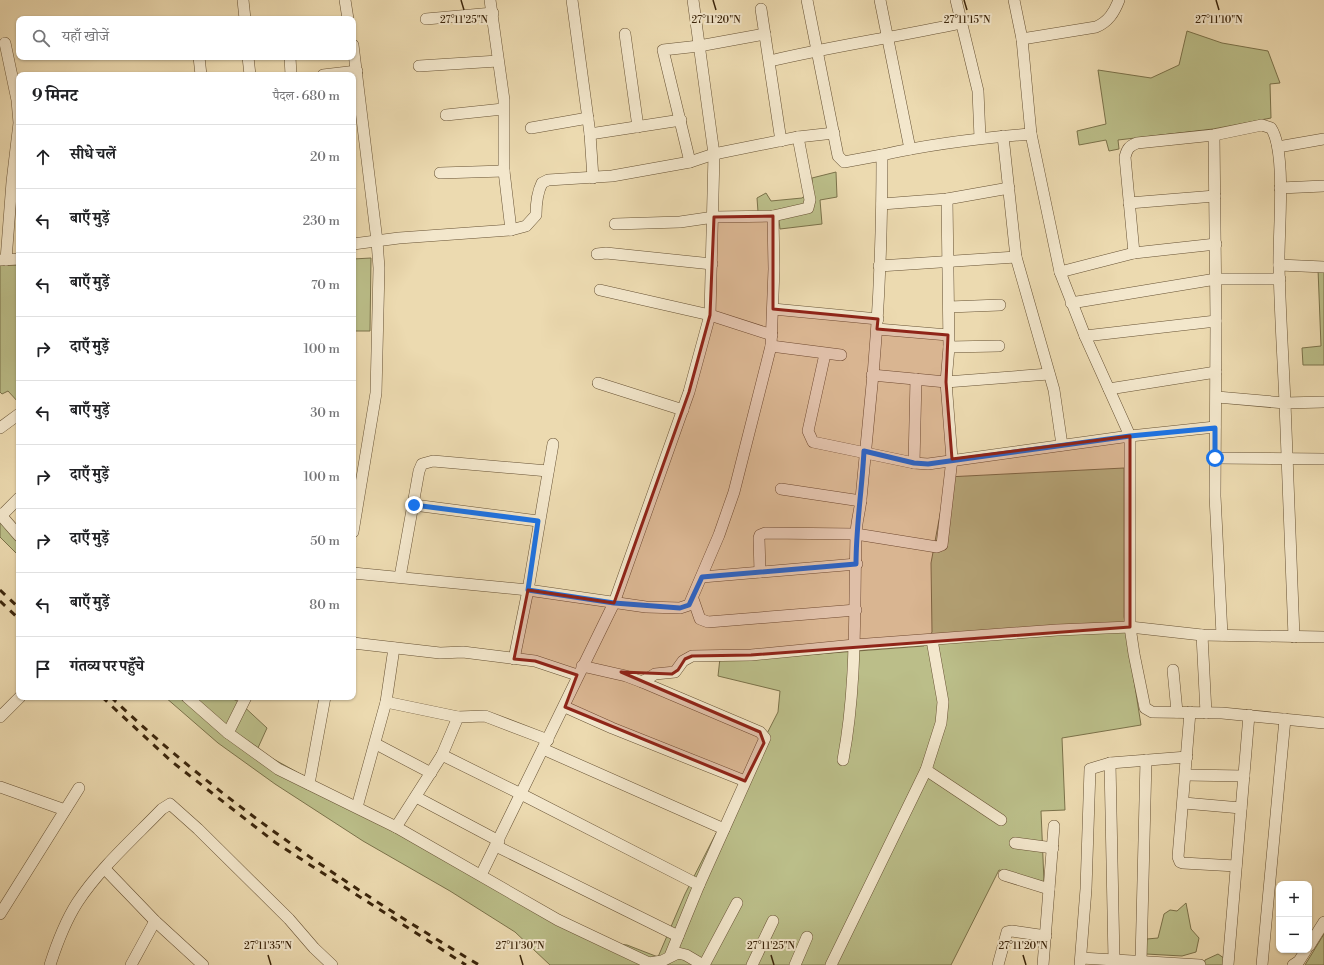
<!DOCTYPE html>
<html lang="hi">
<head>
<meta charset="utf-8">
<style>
	body { margin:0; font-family:"Libre Bodoni","Noto Serif Devanagari",serif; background:#f6f6f6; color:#202124 }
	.controls { position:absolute; right:12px; bottom:12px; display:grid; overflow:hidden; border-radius:8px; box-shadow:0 1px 3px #0004 }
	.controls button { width:36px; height:36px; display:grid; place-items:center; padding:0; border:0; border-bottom:1px solid #e0e0e0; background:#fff; color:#202124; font:20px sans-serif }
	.stop { position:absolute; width:12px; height:12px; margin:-9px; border:3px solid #1a73e8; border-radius:50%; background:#fff }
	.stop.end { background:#1a73e8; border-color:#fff; box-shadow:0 1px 4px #0008 }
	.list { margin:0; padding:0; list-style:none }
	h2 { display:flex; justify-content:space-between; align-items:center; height:52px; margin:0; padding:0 16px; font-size:17px }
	h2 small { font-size:13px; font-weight:400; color:#757577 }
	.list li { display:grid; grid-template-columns:26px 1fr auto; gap:12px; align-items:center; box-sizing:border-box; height:64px; padding:0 16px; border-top:1px solid #e0e0e0 }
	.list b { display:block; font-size:15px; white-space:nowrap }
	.list em { font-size:13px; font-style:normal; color:#757577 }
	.icon { flex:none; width:22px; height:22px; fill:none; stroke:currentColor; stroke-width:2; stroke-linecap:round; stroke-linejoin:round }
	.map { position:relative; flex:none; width:1324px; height:965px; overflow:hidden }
	.search { position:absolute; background:#fff; box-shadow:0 1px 3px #0004; left:16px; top:16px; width:340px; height:44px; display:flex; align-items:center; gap:10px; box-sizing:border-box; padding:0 14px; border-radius:8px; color:#757577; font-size:15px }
	.panel { position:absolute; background:#fff; box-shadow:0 1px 3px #0004; left:16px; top:72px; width:340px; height:628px; border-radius:8px }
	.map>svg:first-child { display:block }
	.green { fill:#bbbe89; stroke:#7b724a }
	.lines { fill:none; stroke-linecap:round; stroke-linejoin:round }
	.minor-casing { stroke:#675234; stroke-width:12 }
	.minor { stroke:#f3e7cc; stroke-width:11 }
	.rail { stroke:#3b250b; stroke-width:3; stroke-dasharray:7 7; stroke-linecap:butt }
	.route { stroke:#1a73e8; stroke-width:5 }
	.marked { fill:#8f2418; fill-opacity:0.2; stroke:#8f2418; stroke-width:3; stroke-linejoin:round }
	.ticks { fill:none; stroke:#3b250b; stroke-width:1.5 }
	.ticks-label { font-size:10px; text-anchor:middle; fill:#3b250b; stroke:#f3e7cc; stroke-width:4; stroke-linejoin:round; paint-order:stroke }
</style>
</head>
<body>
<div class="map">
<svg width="1324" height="965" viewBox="0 0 1324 965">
	<rect width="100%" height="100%" fill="#ecdab0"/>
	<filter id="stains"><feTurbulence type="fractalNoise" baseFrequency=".005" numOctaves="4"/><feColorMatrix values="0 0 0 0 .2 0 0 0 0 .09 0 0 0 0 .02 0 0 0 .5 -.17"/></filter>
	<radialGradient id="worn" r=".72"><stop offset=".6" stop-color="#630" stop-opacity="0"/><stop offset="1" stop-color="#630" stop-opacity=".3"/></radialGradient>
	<!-- green -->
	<g class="green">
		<path d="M 1187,31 L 1222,43 L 1268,51 L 1280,83 L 1270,84 L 1271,118 L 1213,129 L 1118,140 L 1119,149 L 1109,151 L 1106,140 L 1079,145 L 1077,131 L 1106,124 L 1098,70 L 1151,78 L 1179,65 Z"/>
		<path d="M 836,172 L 837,197 L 820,200 L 822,224 L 780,229 L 778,212 L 758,212 L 757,198 L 766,193 L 771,201 L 802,198 L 812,190 L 812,178 Z"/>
		<path d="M 371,258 L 370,331 L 353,331 L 353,259 Z"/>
		<path d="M 0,265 L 19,265 L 19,403 L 8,391 L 2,394 L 0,392 Z"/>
		<path d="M 1318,269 L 1324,270 L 1324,365 L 1303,365 L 1302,348 L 1321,346 Z"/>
		<path d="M 1124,468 L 1124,617 L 1141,725 L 1062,738 L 1065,810 L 1041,811 L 1044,882 L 999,870 L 951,965 L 550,965 L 515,932 L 450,891 L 363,841 L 275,784 L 218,743 L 165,697 L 229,697 L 239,702 L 267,728 L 257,750 L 559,917 L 617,944 L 627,945 L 658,957 L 685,894 L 778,712 L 780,691 L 718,676 L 720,658 L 751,659 L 924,646 L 932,632 L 931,563 L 947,477 Z"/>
		<path d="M 0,510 L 19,532 L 19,556 L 0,537 Z"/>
		<path d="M 1186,903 L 1191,929 L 1199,938 L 1196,952 L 1182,956 L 1146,954 L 1144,942 L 1147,939 L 1158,938 L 1164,914 L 1170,910 L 1177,911 Z"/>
		<path d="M 1324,934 L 1324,965 L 1305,965 Z"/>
		<path d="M 1218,954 L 1234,965 L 1204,965 L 1205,960 Z"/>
	</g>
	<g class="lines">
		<defs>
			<g id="minor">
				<path d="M 243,0 L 245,19"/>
				<path d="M 345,0 L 348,19"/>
				<path d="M 490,0 L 504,100 L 504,171 L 511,230"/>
				<path d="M 572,0 L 590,134 L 593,178"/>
				<path d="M 807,0 L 838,156 L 844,162 L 882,155 C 882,239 879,322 870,405 C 867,436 864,467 861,499 C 860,511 856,523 856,535 C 854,610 857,686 843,760"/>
				<path d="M 880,0 L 910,149"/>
				<path d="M 956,0 L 978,91 L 980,138"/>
				<path d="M 1014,0 L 1022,39 L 1031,134 L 1060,272 L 1085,336 L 1130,436 L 1130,627 L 1134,654 L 1145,708 L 1152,712 L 1222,713 L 1324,723"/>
				<path d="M 761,9 L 781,141"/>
				<path d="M 426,19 L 493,13"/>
				<path d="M 625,34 L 638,127"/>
				<path d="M 1022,39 L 1096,27 C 1108,22 1114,13 1119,0"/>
				<path d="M 5,43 L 17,100 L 19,123 L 12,182 L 6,260"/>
				<path d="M 353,45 L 377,241 L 379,268 L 376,393 L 353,532"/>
				<path d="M 199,57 L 201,75"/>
				<path d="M 248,57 L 250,75"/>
				<path d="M 290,57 L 291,75"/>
				<path d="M 770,61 C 833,46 897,37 961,23"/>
				<path d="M 419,66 L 498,61"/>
				<path d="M 323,75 L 357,71"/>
				<path d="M 446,115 L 503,109"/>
				<path d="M 531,128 L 588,118"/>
				<path d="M 590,134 L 681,120"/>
				<path d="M 1214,135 L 1216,321 L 1215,496 L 1222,635"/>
				<path d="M 1003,136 L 1016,257 L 1054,390 L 1062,445"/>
				<path d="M 1278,147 L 1324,139"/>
				<path d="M 882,155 C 931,144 981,138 1031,134"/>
				<path d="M 690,162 L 663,50 L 699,46 L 765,34"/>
				<path d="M 440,173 L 504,171"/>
				<path d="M 1280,188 L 1324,186"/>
				<path d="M 1129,203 L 1215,196"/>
				<path d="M 882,204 L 947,199 L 1009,188"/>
				<path d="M 615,224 L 680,222 L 714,217 L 773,216 L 808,208 L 810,200 L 798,137"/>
				<path d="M 353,244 L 399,238 L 511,230 L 526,226 L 536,215 C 536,204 537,193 542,183 L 548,180 L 612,176 L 690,162 L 714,154 L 798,137 L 834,133"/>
				<path d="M 1134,253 L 1125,157 C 1127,149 1129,146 1137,143 L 1214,135 L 1262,125 L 1271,128 C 1287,152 1278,234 1279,266 C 1280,312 1283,357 1285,403 L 1217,397"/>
				<path d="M 597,254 L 606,253 L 712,264"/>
				<path d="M 0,260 L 19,259"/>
				<path d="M 1279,265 L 1324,267"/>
				<path d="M 879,266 L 1016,257"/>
				<path d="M 1060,272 L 1134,253 L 1216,244"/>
				<path d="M 600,290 L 710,315 L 772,335"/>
				<path d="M 1071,303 L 1216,279 L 1280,279"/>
				<path d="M 949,307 L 1000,305"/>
				<path d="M 773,309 L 878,319"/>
				<path d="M 877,329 L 948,335"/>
				<path d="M 1085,336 L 1216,321"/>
				<path d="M 771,346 L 841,355"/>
				<path d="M 949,347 L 999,346"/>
				<path d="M 825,354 L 808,431 L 813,442 L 914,463 L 928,464 L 1130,436 L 1215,427"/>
				<path d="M 872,375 L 946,382 L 1049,374"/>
				<path d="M 598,383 L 683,410"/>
				<path d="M 1109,389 L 1216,372"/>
				<path d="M 0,428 L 19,414"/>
				<path d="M 1215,458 L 1324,459"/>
				<path d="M 914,463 L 916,379"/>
				<path d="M 781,489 L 861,501"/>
				<path d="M 414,505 L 538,521"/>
				<path d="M 0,514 L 19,536"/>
				<path d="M 1,516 L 19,498"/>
				<path d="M 760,572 L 759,538 L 760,535 L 765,533 L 856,534 L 937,547 L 942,545 L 952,459 L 946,382 L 949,347 L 947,199"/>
				<path d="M 353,573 L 528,590 L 646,607 L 680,608 L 689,605 L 719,535 L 734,492 L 771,346 L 774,269 L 773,216"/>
				<path d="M 400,577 L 419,471 L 422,464 L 433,461 L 548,471"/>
				<path d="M 702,577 L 857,564"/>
				<path d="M 693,599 L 700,619 L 708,622 L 856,610"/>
				<path d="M 1202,635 L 1206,713"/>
				<path d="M 1294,637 L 1285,403 L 1324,402"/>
				<path d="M 353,643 L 440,653 L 463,652 L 535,661 L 577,675"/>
				<path d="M 514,659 L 528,590 L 553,444"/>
				<path d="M 582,666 L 626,676 L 642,682 L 760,732 L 765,738 L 699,885 L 670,956"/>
				<path d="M 1173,670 L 1177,712"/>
				<path d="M 642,682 L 655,674 L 675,672 L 683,661 L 692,656 L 751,655 L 854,645 L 1057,630 L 1130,627 L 1202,635 L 1324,637"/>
				<path d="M 187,697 L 228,733 L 278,769 L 396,827 L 558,920 L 649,963 L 662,961 L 678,953 L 686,955 L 703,965"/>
				<path d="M 386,702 L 458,717"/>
				<path d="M 565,707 L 612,728 L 745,781"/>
				<path d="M 1190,712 L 1178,857 L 1180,862 L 1183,863 L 1236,866"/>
				<path d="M 0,717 L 20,697"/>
				<path d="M 228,733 L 246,697"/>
				<path d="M 376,744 L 431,773"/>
				<path d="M 543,749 L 724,829"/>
				<path d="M 442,755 L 521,794 L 699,885"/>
				<path d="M 1110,763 L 1114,960"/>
				<path d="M 926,770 L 1001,820"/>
				<path d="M 1186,775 L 1244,776"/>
				<path d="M 309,784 L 325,697"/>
				<path d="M 0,787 L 65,810"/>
				<path d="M 416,797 L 499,841"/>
				<path d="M 1184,803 L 1241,808"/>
				<path d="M 357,807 L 386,702 L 394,648"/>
				<path d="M 396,827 L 442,755 L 458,717 L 485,716 L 548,740"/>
				<path d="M 1015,843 L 1053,848"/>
				<path d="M 496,846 L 678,936"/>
				<path d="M 105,869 L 155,921 L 203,965"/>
				<path d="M 481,875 L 614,603 L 689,392 L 710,315 L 714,154 L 693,0"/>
				<path d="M 1004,875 L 1049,889"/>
				<path d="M 0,914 L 79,788"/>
				<path d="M 1309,946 L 1324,922"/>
				<path d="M 1081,958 L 1200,965"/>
				<path d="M 1141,961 L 1146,760"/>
				<path d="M 50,965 C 57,943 65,922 77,903 C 99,869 134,838 162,809 L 170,804 L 198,829 L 289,919 L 314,948 L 332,965"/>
				<path d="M 131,965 L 155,921"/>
				<path d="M 704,965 L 737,903"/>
				<path d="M 752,965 L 773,921"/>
				<path d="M 795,965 L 807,937"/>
				<path d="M 831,965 L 926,770 L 941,723 L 943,702 L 932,640"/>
				<path d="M 998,965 L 1007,932 L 1012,931 L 1046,936"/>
				<path d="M 1043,965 L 1054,826"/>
				<path d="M 1080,965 L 1086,889 L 1090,769 L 1110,763 L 1187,757"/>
				<path d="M 1228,965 L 1249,715"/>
				<path d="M 1262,965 L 1285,719"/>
				<path d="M 1293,965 L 1299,961 L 1306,950"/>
			</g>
		</defs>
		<!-- minor casing -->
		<use href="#minor" class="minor-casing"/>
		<!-- minor -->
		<use href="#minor" class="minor"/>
		<!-- rail -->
		<g class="rail">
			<path d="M 0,590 L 19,608"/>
			<path d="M 0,601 L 19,619"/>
			<path d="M 102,697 L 171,761 L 276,843 L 466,965"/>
			<path d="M 111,697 C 222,803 349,887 479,965"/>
		</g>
	</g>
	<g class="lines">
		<!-- route -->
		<path class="route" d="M 414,505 L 538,521 L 528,590 L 614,603 L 680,608 L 689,605 L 702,577 L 856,564 C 856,526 862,489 864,451 L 914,463 L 928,464 L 1130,436 L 1215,428 L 1215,458"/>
	</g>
	<!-- marked area -->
	<path class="marked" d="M 773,216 L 773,309 L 878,319 L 877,329 L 948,335 L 946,382 L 952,459 L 1130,436 L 1130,627 L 751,655 L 692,656 L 685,659 L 678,670 L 672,674 L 621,672 L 760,732 L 764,743 L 745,781 L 565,707 L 577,675 L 535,661 L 514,659 L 528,590 L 614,603 L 689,392 L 710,315 L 714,217 Z"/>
	<!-- ticks -->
	<path class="ticks" d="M 461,0 L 464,10M 713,0 L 716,10M 964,0 L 967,10M 1216,0 L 1219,10M 268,955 L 271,965M 520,955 L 523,965M 771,955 L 774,965M 1023,955 L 1026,965"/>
	<g class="ticks-label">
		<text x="464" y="23">27°11'25"N</text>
		<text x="716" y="23">27°11'20"N</text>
		<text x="967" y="23">27°11'15"N</text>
		<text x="1219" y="23">27°11'10"N</text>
		<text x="268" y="949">27°11'35"N</text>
		<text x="520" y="949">27°11'30"N</text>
		<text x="771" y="949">27°11'25"N</text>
		<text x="1023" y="949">27°11'20"N</text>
	</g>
	<rect width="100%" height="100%" filter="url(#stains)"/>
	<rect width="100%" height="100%" fill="url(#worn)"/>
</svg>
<div class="controls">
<button>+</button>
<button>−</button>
</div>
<div class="stop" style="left:1215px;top:458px"></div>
<div class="stop end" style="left:414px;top:505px"></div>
<div class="search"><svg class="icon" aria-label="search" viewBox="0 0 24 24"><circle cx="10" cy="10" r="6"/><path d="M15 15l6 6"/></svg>यहाँ खोजें</div>
<section class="panel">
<h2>9 मिनट<small>पैदल · 680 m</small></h2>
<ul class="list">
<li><svg class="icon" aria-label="ahead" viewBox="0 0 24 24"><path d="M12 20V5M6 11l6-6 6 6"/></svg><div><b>सीधे चलें</b></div><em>20 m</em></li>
<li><svg class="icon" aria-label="left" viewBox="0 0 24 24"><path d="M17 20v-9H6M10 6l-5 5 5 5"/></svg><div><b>बाएँ मुड़ें</b></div><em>230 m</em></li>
<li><svg class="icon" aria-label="left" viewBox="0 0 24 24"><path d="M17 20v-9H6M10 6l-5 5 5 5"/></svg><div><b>बाएँ मुड़ें</b></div><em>70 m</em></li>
<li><svg class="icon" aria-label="right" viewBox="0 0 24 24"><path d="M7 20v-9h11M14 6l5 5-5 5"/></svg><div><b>दाएँ मुड़ें</b></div><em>100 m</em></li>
<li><svg class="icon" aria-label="left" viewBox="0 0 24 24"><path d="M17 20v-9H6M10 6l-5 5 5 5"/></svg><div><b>बाएँ मुड़ें</b></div><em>30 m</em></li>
<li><svg class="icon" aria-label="right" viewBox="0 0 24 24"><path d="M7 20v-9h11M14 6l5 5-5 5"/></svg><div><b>दाएँ मुड़ें</b></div><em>100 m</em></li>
<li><svg class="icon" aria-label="right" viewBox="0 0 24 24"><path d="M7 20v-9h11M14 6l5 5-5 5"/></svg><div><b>दाएँ मुड़ें</b></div><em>50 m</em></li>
<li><svg class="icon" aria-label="left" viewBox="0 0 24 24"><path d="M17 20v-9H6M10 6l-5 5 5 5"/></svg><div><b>बाएँ मुड़ें</b></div><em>80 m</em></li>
<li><svg class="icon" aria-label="arrive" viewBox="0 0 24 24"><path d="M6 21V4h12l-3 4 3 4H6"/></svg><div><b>गंतव्य पर पहुँचे</b></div></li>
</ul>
</section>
</div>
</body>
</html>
